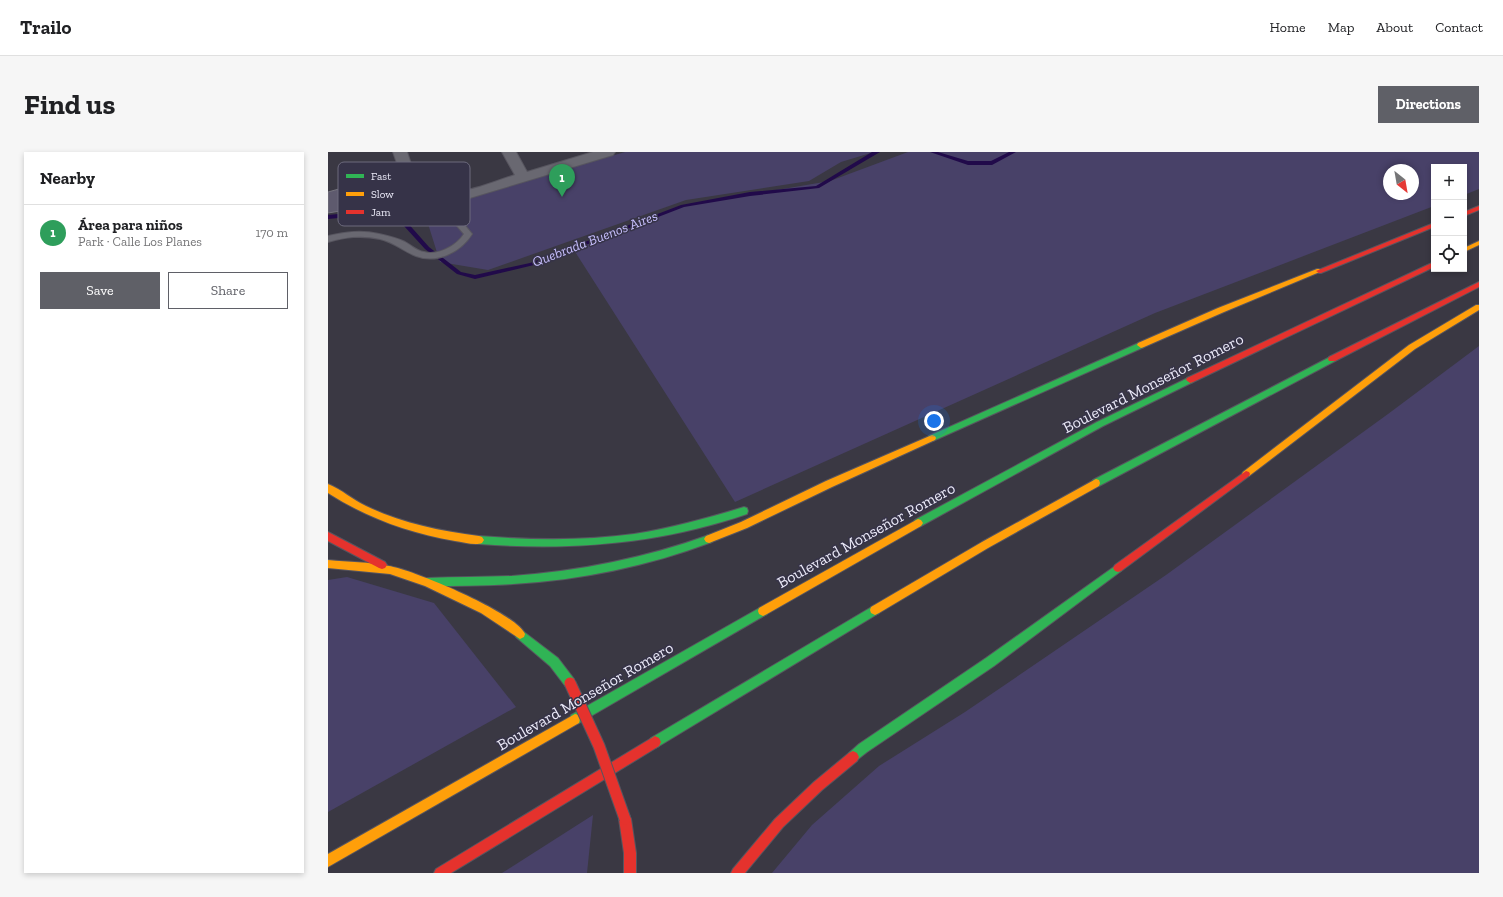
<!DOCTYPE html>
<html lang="en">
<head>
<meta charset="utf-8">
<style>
	body { margin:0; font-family:"Zilla Slab",serif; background:#f6f6f6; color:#202124 }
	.controls { position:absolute; right:12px; top:12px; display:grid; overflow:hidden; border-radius:0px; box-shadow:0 2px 6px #0003 }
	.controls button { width:36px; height:36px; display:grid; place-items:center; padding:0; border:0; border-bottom:1px solid #e0e0e0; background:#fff; color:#202124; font:20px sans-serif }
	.compass { position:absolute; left:1055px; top:12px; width:36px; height:36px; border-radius:50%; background:#fff; box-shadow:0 2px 6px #0003; rotate:149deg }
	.you { position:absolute; left:606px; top:269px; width:14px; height:14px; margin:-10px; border:3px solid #fff; border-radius:50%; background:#1a73e8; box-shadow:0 0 0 6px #1a73e833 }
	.badge { display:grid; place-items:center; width:26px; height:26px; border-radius:50%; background:#5f6067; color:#fff; font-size:13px; font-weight:700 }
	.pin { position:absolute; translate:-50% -33px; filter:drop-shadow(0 1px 2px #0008) }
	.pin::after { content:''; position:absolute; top:21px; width:14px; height:12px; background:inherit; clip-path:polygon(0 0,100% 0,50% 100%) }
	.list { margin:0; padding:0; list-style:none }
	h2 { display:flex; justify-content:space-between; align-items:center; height:52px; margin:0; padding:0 16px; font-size:17px }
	h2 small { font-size:13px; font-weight:400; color:#757577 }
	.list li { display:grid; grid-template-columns:26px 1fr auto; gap:12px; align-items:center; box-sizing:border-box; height:56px; padding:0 16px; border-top:1px solid #e0e0e0 }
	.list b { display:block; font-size:15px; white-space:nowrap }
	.list p { margin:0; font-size:13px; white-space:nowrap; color:#757577 }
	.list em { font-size:13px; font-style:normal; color:#757577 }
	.actions { display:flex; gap:8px; padding:12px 16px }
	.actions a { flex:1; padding:9px 0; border:1px solid #5f6067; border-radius:0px; text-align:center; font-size:14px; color:#5f6067 }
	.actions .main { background:#5f6067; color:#fff }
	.icon { flex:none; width:22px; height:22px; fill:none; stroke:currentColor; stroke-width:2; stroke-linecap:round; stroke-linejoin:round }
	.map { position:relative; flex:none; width:1151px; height:721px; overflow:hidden; border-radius:0px }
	header { display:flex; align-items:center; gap:24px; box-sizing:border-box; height:56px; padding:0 20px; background:#fff; border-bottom:1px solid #e0e0e0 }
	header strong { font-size:19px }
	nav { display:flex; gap:22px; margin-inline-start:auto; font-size:14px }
	.intro { display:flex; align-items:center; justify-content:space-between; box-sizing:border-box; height:96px; padding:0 24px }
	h1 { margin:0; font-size:28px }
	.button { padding:10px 18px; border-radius:0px; background:#5f6067; color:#fff; font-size:14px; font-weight:700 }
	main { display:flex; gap:24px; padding:0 24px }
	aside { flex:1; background:#fff; border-radius:0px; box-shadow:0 2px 6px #0003 }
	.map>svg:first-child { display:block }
	.green { fill:#484168; fill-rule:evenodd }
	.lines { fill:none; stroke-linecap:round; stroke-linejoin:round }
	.stream { fill:#210a4a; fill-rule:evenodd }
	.building { fill:#5e5a6e; stroke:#76747f }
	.lane-casing { stroke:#57555f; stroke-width:2 }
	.street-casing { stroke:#57555f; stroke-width:2 }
	.fast-casing { stroke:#57555f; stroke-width:2 }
	.slow-casing { stroke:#57555f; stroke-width:2 }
	.jam-casing { stroke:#57555f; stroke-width:2 }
	.lane { fill:#696871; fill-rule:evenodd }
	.street { fill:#696871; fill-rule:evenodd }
	.fast { fill:#30b455; fill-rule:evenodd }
	.slow { fill:#ff9f0a; fill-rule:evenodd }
	.jam { fill:#e5322d; fill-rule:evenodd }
	.jam-bridge-casing { stroke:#57555f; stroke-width:13; stroke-linecap:butt }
	.jam-bridge { stroke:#e5322d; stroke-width:11 }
	.labels { text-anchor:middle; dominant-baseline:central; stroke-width:3; stroke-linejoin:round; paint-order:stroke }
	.far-water-label { font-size:14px; font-style:italic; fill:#c7bffd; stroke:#363348 }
	.street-label { font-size:16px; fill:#ebeaf8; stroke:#363348 }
	.key { fill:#363348; stroke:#6c6a7d; stroke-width:1 }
	.key-label { font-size:11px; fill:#ebeaf8 }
</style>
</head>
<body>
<header>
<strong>Trailo</strong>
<nav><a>Home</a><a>Map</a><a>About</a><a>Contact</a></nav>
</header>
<div class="intro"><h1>Find us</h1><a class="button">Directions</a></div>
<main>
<aside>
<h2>Nearby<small></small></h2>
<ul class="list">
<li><span class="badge" style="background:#2e9e5b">1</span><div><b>Área para niños</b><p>Park · Calle Los Planes</p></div><em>170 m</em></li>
</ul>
<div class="actions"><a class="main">Save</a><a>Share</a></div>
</aside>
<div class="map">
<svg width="1151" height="721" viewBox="0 0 1151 721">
	<rect width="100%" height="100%" fill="#3a3843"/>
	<!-- green -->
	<g class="green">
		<path d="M 297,0 L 546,0 L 513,10 L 481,29 L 358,48 L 160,118 L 112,110 L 96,59 Z"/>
		<path d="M 580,0 L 1151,0 L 1151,37 L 1136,43 L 1136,15 L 1106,15 L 1106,54 L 827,161 L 407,350 L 244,95 L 359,53 L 502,29 ZM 1061,18 L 1085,18 L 1085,42 L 1061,42 Z"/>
		<path d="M 1151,194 L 1151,721 L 444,721 L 484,673 L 551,614 L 637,560 L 838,423 L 1060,262 Z"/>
		<path d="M 19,425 L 106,451 L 188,555 L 0,660 L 0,428 Z"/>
		<path d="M 265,663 L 259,721 L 174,721 Z"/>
	</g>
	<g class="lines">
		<!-- stream -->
		<g class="stream">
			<path d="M 544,0 L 552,0 L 491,36 L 422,44 L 356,55 L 206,113 L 147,127 L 129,122 L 97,97 L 66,63 L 52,62 L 0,67 L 0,63 L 52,58 L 70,60 L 101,95 L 133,120 L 147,123 L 202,111 L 353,53 L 422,40 L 488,34 Z"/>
			<path d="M 602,0 L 610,0 L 640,9 L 663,9 L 681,0 L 688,0 L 664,13 L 640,13 Z"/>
		</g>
	</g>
	<!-- building -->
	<path class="building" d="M 58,24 L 68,45 L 31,56 L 0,61 L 0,40 Z"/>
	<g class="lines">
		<defs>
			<path id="lane" d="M 106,43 L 112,43 L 144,82 C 133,100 109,112 88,104 C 75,99 66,90 52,87 C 33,83 18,85 0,90 L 0,84 C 18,80 33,78 51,82 C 60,84 69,86 77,90 C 84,94 89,99 96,100 C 110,104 128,94 136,82 L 106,47 Z"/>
			<path id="street" d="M 65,0 L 79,0 L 90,33 C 127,49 152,34 187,23 L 174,0 L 188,0 L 199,20 L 265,0 L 287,0 L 285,3 L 135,48 C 116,53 97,47 79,39 Z"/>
			<g id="fast">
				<path d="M 813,190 L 816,191 L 816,195 L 607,288 L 604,289 L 600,286 L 601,284 Z"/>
				<path d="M 1004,204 L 1007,205 L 1007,209 L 771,334 L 765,334 L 764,331 L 765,328 Z"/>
				<path d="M 862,225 L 866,228 L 865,230 L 775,274 L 593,374 L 590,375 L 587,374 L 585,371 L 587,368 L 769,270 Z"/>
				<path d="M 416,355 L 419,356 L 420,359 L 419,362 C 331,392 244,399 151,392 L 148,391 L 146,388 L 148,385 L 151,384 C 203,388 255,389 306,382 C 344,376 380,366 416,355 Z"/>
				<path d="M 381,383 L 384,384 L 386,387 L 384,390 C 320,414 253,428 185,432 C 156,434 128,434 99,434 L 96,433 L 94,430 L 96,427 L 99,426 C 127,425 156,425 184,424 C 252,419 317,406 381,383 Z"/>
				<path d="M 790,412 L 793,413 L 795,416 L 793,419 L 666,514 L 539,600 L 525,611 L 521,609 L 519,605 L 521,601 L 531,592 L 658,506 Z"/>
				<path d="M 547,453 L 551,455 L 552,458 L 551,461 L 331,594 L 327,596 L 323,594 L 321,590 L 323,586 Z"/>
				<path d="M 435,454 L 439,456 L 440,459 L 439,462 L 251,571 L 247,572 L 243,571 L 242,567 L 243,563 Z"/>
				<path d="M 192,477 L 230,506 L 246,527 L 247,531 L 246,535 L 242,536 L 238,535 L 222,514 L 188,485 L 187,482 L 188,479 Z"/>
			</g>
			<g id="slow">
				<path d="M 1151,89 L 1151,93 L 1136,100 L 1136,96 Z"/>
				<path d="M 989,117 L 991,117 L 994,119 L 896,160 L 816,195 L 813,196 L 809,193 L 810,191 L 890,156 Z"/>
				<path d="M 1148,153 L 1151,153 L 1151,158 L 1087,197 L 921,324 L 915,324 L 914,322 L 915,320 L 1081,193 Z"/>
				<path d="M 604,283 L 607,284 L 608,286 L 607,288 L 504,335 L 419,376 L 381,391 L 378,390 L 376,387 L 378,384 L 413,370 L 498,329 Z"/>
				<path d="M 768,327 L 771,328 L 772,331 L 771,334 L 660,396 L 551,461 L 547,463 L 543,461 L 542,458 L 543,455 L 654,390 Z"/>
				<path d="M 0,332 C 13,337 25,348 38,354 C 73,371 112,379 151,384 L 154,385 L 156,388 L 154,391 C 147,394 135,390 127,389 C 81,381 39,366 0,341 Z"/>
				<path d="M 590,367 L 593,368 L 595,371 L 593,374 L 439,462 L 435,464 L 431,462 L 430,459 L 431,456 Z"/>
				<path d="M 0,408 C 20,410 41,410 61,414 C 86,418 188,461 197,482 L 196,485 L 192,487 L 153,461 L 97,434 L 62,422 L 0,416 Z"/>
				<path d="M 247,562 L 251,563 L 252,567 L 251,571 L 0,715 L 0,702 Z"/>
			</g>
			<g id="jam">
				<path d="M 1151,54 L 1151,58 L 1136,64 L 1136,60 Z"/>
				<path d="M 1106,71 L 1106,75 L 993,121 L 991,121 L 988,119 Z"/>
				<path d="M 1106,110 L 1106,115 L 865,230 L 862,231 L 858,228 L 859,226 Z"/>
				<path d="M 1151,130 L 1151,135 L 1007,209 L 1001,209 L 1000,207 L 1001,205 Z"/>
				<path d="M 918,319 L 921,320 L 922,322 L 921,324 L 793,419 L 790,420 L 787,419 L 785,416 L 787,413 Z"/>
				<path d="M 0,380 L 57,410 L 59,413 L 57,416 L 54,417 L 51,416 L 0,389 Z"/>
				<path d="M 327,584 L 331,586 L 333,590 L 331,594 L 123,721 L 106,721 L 108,717 Z"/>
				<path d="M 525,599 L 529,601 L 531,605 L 529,609 L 494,638 L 455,675 L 417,721 L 403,721 L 405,717 L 447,667 L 486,630 L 521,601 Z"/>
				<path d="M 297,661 L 301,663 L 303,667 L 308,701 L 308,721 L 296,721 L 296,701 L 291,667 L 293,663 Z"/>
			</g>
		</defs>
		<!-- lane casing -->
		<use href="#lane" class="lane-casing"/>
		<!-- street casing -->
		<use href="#street" class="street-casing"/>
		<!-- fast casing -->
		<use href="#fast" class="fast-casing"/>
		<!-- slow casing -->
		<use href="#slow" class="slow-casing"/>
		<!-- jam casing -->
		<use href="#jam" class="jam-casing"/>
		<!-- lane -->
		<use href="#lane" class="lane"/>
		<!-- street -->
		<use href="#street" class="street"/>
		<!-- fast -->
		<use href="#fast" class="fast"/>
		<!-- slow -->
		<use href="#slow" class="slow"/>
		<!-- jam -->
		<use href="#jam" class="jam"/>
		<defs>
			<path id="jam-bridge" d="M 242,531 L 271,594 L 297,667"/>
		</defs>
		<!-- jam-bridge casing -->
		<use href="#jam-bridge" class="jam-bridge-casing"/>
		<!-- jam-bridge -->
		<use href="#jam-bridge" class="jam-bridge"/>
	</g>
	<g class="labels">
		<!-- far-water labels -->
		<g class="far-water-label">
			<text transform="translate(267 87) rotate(-21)">Quebrada Buenos Aires</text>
		</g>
		<!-- street labels -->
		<g class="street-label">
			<text transform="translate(825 231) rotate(-27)">Boulevard Monseñor Romero</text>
			<text transform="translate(538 383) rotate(-29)">Boulevard Monseñor Romero</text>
			<text transform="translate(257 544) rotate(-30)">Boulevard Monseñor Romero</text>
		</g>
	</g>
	<!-- legend -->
	<rect x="10" y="10" width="132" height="64" rx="6" class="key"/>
	<rect x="18" y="22" width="18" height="4" fill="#30b455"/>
	<rect x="18" y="40" width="18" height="4" fill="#ff9f0a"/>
	<rect x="18" y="58" width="18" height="4" fill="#e5322d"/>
	<g class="key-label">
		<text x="43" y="28">Fast</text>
		<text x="43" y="46">Slow</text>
		<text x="43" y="64">Jam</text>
	</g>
</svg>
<div class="controls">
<button>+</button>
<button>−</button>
<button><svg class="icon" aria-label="locate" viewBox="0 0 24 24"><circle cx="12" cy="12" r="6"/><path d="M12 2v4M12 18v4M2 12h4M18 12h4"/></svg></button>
</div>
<svg class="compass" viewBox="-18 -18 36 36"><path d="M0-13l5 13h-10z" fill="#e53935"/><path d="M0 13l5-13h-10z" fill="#757577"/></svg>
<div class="you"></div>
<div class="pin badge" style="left:234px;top:45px;background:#2e9e5b">1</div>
</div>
</main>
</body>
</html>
